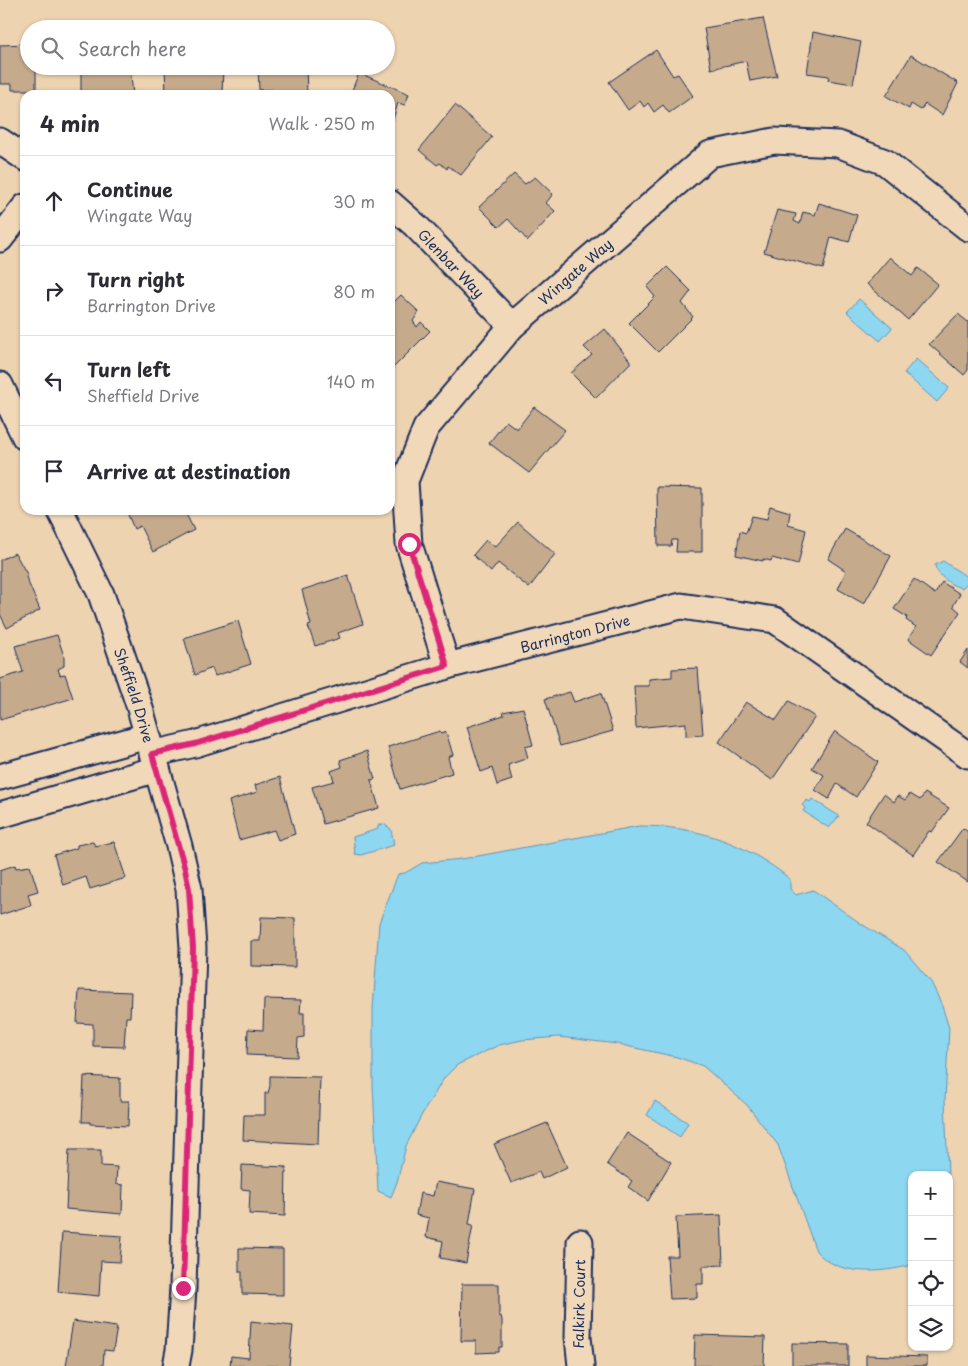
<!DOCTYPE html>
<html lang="en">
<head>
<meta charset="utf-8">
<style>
	body { margin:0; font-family:"Playpen Sans",sans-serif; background:#f2f2f3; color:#2b2b33 }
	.controls { position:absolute; right:15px; bottom:15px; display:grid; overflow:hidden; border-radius:10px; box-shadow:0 1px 4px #0004 }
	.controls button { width:45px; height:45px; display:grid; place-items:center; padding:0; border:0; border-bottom:1px solid #e1e1e2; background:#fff; color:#2b2b33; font:25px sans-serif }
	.stop { position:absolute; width:15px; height:15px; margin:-11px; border:4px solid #db2777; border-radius:50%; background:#fff }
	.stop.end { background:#db2777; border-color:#fff; box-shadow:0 1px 5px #0008 }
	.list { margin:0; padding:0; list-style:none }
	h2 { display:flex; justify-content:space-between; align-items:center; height:65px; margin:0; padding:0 20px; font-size:21px }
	h2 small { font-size:16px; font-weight:400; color:#7c7c81 }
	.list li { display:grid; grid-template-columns:32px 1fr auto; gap:15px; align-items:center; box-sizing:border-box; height:90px; padding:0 20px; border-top:1px solid #e1e1e2 }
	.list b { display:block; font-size:19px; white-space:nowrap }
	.list p { margin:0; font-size:16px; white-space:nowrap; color:#7c7c81 }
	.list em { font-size:16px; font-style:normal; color:#7c7c81 }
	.icon { flex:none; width:28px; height:28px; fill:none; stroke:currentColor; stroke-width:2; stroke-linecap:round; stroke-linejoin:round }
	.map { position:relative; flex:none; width:968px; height:1366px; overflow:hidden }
	.search { position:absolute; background:#fff; box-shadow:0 1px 4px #0004; left:20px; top:20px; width:375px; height:55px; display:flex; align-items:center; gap:12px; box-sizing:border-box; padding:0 18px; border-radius:28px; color:#7c7c81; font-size:19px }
	.panel { position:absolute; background:#fff; box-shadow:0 1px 4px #0004; left:20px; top:90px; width:375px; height:425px; border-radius:15px }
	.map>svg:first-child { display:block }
	.water { fill:#8ed7f0; stroke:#6094b6 }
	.building { fill:#c6aa8c; stroke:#1b2f5e }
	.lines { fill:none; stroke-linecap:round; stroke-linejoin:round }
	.street-casing { stroke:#1b2f5e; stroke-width:29 }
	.street { stroke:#f1d8b9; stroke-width:25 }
	.route { stroke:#db2777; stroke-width:6 }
	.labels { text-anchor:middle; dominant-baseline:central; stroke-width:5; stroke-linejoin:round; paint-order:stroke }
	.street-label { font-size:14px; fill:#1b2f5e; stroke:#f1d8b9 }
</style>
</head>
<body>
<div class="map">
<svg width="968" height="1366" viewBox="0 0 968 1366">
	<rect width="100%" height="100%" fill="#eed3b1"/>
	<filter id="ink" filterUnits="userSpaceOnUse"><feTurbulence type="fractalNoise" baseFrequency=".02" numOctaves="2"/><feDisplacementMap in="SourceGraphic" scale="10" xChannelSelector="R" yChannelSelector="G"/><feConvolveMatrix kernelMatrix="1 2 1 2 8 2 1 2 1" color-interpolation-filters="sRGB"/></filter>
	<g filter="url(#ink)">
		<!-- water -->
		<g class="water">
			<path d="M 859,299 L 892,328 L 880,341 L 847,312 Z"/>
			<path d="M 916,359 L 949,388 L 937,402 L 904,373 Z"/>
			<path d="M 943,561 L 967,577 L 968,582 L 962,588 C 953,587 936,575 935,565 Z"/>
			<path d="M 812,799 L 839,816 L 829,828 L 803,811 L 805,808 L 802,805 L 807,800 L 810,802 Z"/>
			<path d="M 384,824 L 391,829 L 394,845 L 361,855 L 355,854 L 353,837 L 378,829 L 378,825 Z"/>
			<path d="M 639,826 C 697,826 744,842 790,879 L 790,889 L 796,895 L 813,890 L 863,925 L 904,950 L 931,982 L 941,1003 L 949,1028 L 945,1099 L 948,1175 L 912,1175 L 912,1265 C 880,1273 839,1277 816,1251 L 778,1145 L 747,1105 L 703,1066 L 677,1057 L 617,1044 L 559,1037 L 522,1040 L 499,1045 L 457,1065 L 444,1078 L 421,1116 L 406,1146 L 397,1182 L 391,1197 L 378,1191 L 373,1085 L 373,1009 L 379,923 L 398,874 L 405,873 L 422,863 L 462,859 Z"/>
			<path d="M 655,1101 L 688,1123 L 680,1137 L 647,1115 Z"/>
		</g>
		<!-- building -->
		<g class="building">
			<path d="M 763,18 L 777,76 L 750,81 L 746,61 L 711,69 L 704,28 Z"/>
			<path d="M 813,32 L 861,42 L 853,84 L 828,80 L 829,76 L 807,73 Z"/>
			<path d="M 29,44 L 29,66 L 36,66 L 36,90 L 12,90 L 12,84 L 0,84 L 0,45 Z"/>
			<path d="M 656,50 L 673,76 L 678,74 L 693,96 L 669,113 L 663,105 L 654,112 L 648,103 L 644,107 L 640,101 L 628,110 L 609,82 Z"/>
			<path d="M 911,55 L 958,83 L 942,115 L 925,104 L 921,110 L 911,104 L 909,109 L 886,96 Z"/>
			<path d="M 81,66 L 130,66 L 133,95 L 81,95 Z"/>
			<path d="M 165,66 L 223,66 L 222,95 L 166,95 Z"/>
			<path d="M 258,66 L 306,66 L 307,95 L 281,95 L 281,92 L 273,92 L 273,90 L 259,90 Z"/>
			<path d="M 359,73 L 409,94 L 405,105 L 398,103 L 390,129 L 390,95 L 350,95 Z"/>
			<path d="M 455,105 L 492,137 L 461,175 L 448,166 L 447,169 L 440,163 L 437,165 L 419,150 Z"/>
			<path d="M 514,174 L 525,184 L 535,177 L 553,194 L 546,203 L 555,211 L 528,241 L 508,219 L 499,227 L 479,207 Z"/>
			<path d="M 819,203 L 857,215 L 849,242 L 831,237 L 823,269 L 764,252 L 777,210 L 796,214 L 794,221 L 800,224 L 803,212 L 815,215 Z"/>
			<path d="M 890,257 L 912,276 L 918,268 L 938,284 L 908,320 L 867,284 Z"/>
			<path d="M 667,267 L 691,291 L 682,303 L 693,317 L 658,352 L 629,323 L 655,297 L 647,287 Z"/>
			<path d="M 401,295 L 419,312 L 413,321 L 417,327 L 421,322 L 430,331 L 390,371 L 390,306 Z"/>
			<path d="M 958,314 L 968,322 L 968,370 L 964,375 L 929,344 Z"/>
			<path d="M 605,329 L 631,362 L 596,398 L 571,373 L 592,355 L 584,347 Z"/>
			<path d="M 534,407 L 565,430 L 529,473 L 489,443 L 506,421 L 517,429 Z"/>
			<path d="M 657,487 L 702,488 L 702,552 L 676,552 L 677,540 L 672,540 L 671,546 L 658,546 Z"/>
			<path d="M 770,506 L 790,512 L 788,525 L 806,530 L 798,565 L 772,558 L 771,561 L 763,559 L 763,561 L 736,555 L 740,531 L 746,533 L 752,516 L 767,519 Z"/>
			<path d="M 126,510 L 184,510 L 194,530 L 153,552 L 140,526 L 134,529 Z"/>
			<path d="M 518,522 L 555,554 L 529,588 L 498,563 L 491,572 L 473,555 L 486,540 L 495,547 Z"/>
			<path d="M 845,529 L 891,556 L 864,604 L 838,589 L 846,571 L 828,559 Z"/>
			<path d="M 15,553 L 28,576 L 26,577 L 40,610 L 7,628 L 0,614 L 0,560 Z"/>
			<path d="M 348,575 L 363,624 L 338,633 L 340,638 L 315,646 L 308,626 L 311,625 L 302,590 Z"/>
			<path d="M 914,579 L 935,594 L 942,582 L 960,594 L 953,606 L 960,612 L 931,655 L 908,639 L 916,627 L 906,620 L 907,617 L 894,609 Z"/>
			<path d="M 238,621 L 251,664 L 215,676 L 212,668 L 195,675 L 184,638 Z"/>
			<path d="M 57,635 L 64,656 L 64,666 L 58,669 L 60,675 L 65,674 L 73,698 L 0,720 L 0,679 L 23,672 L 15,646 Z"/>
			<path d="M 968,650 L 968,668 L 960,662 Z"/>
			<path d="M 698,668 L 703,735 L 686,736 L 686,723 L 636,728 L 634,686 L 649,686 L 649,679 L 672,677 L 672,669 Z"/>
			<path d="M 570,692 L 574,702 L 601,693 L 613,731 L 560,746 L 545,699 Z"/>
			<path d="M 789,701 L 815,717 L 772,780 L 719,742 L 746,702 L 776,720 Z"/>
			<path d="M 523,708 L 533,745 L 525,747 L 528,758 L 508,765 L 512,780 L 497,785 L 492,768 L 481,772 L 467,727 L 504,715 L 503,712 Z"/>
			<path d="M 440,731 L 441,734 L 446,732 L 453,755 L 448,757 L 452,773 L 400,789 L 388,747 Z"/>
			<path d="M 835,731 L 878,762 L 856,797 L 837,784 L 829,799 L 815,790 L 824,775 L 812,768 Z"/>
			<path d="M 367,751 L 375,779 L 371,780 L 379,808 L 323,824 L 312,787 L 334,781 L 331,771 L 342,767 L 340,760 Z"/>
			<path d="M 280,777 L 295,834 L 278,840 L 274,830 L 239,840 L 229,801 L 257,792 L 255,785 Z"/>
			<path d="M 925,793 L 949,808 L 932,832 L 929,831 L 913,855 L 866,822 L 884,794 L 894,802 L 898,796 L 905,800 L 910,794 L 920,800 Z"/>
			<path d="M 963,828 L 968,832 L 968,882 L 938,862 Z"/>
			<path d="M 93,842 L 95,846 L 114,842 L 126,878 L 90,889 L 86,877 L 63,885 L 54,855 L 77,848 L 77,845 Z"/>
			<path d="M 15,865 L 16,868 L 30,866 L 38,891 L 28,894 L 31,905 L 0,915 L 0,870 Z"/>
			<path d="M 261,917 L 295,918 L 295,967 L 251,966 L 251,941 L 260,941 Z"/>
			<path d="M 79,990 L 131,992 L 130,1017 L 126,1017 L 124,1047 L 93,1046 L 93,1024 L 77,1023 Z"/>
			<path d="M 264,999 L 301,1000 L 300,1013 L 304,1013 L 304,1037 L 298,1038 L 297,1057 L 247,1055 L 248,1029 L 263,1030 Z"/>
			<path d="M 84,1076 L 120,1078 L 120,1101 L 129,1101 L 128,1126 L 90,1124 L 90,1122 L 82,1122 Z"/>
			<path d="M 270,1076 L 320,1077 L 318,1144 L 243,1140 L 244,1115 L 265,1115 L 265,1093 L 268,1093 L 270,1086 Z"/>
			<path d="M 547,1123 L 567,1167 L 542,1179 L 539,1172 L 511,1183 L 494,1144 Z"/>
			<path d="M 627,1133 L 671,1162 L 648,1201 L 628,1187 L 632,1181 L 607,1164 Z"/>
			<path d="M 69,1150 L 101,1150 L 101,1166 L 117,1167 L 116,1184 L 123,1185 L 122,1214 L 66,1209 Z"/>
			<path d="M 242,1165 L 286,1167 L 285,1216 L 249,1214 L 250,1190 L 241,1189 Z"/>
			<path d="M 436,1182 L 475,1189 L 469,1224 L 473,1225 L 466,1263 L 440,1258 L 443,1241 L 426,1237 L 429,1218 L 416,1215 L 420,1193 L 433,1196 Z"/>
			<path d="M 721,1215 L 723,1265 L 703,1266 L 703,1284 L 697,1284 L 697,1298 L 670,1299 L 667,1256 L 678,1256 L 676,1217 Z"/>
			<path d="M 62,1232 L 122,1236 L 120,1262 L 101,1261 L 99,1296 L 58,1292 Z"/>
			<path d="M 239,1248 L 283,1249 L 283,1295 L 242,1294 L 242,1272 L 239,1272 Z"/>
			<path d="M 462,1284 L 499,1284 L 499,1316 L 501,1316 L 502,1320 L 502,1347 L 499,1347 L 499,1352 L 476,1353 L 476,1341 L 461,1341 Z"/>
			<path d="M 73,1321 L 117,1327 L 113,1351 L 104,1350 L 103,1366 L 66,1366 Z"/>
			<path d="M 251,1321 L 293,1326 L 289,1366 L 230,1366 L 231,1356 L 249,1358 Z"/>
			<path d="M 695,1335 L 765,1337 L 764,1366 L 694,1366 Z"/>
			<path d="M 792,1343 L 848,1344 L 848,1366 L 792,1366 Z"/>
			<path d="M 866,1355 L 927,1357 L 927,1366 L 866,1366 Z"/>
		</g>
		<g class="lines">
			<defs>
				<g id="street">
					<path d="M 0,141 L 25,158"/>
					<path id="s1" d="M 390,203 L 416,226 L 512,326"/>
					<path d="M 0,239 L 25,207"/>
					<path d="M 0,385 L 25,437"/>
					<path id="s2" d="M 60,510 L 101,594 L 139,705 L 179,846 L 189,889 L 193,948 L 183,1288 L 179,1350 L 176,1366"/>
					<path id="s3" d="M 447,666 L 409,544 L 405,481 L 426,428 L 512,326 L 710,154 L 774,141 L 838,144 L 885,162 L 968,228"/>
					<path id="s4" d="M 152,754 L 195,744 L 447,666 L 681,606 L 775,620 L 968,755"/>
					<path d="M 0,777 L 147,736"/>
					<path d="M 0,815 L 157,769"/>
					<path d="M 580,1242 L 578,1337 L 581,1366"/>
				</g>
			</defs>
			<!-- street casing -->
			<use href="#street" class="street-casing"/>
			<!-- street -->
			<use href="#street" class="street"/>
		</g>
	</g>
	<g class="lines" filter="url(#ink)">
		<!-- route -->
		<path class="route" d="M 183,1288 L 193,948 L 189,889 L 185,869 L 152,754 L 195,744 L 447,666 L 409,544"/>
	</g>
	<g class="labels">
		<!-- street labels -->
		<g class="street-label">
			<text stroke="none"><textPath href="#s1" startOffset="86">Glenbar Way</textPath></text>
			<text stroke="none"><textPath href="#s3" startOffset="465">Wingate Way</textPath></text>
			<text stroke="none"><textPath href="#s4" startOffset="440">Barrington Drive</textPath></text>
			<text stroke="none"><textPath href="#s2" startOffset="200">Sheffield Drive</textPath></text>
			<text transform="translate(579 1304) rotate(-89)">Falkirk Court</text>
		</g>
	</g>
</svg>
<div class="controls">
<button>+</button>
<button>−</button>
<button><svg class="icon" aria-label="locate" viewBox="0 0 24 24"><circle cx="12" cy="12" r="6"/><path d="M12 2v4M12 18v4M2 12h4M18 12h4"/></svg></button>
<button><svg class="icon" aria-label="layers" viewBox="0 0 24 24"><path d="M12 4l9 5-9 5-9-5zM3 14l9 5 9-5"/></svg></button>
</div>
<div class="stop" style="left:409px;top:544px"></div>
<div class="stop end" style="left:183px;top:1288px"></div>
<div class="search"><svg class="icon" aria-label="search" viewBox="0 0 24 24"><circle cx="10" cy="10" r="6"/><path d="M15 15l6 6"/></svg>Search here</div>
<section class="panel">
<h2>4 min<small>Walk · 250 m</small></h2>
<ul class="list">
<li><svg class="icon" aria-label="ahead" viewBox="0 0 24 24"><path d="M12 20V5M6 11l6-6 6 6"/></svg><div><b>Continue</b><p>Wingate Way</p></div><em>30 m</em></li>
<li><svg class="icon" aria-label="right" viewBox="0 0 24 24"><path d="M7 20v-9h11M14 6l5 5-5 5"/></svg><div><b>Turn right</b><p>Barrington Drive</p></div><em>80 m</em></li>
<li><svg class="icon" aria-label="left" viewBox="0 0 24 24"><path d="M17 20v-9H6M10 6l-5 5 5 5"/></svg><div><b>Turn left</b><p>Sheffield Drive</p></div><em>140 m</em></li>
<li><svg class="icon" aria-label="arrive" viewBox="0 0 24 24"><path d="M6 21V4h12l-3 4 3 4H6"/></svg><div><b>Arrive at destination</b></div></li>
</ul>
</section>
</div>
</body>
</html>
